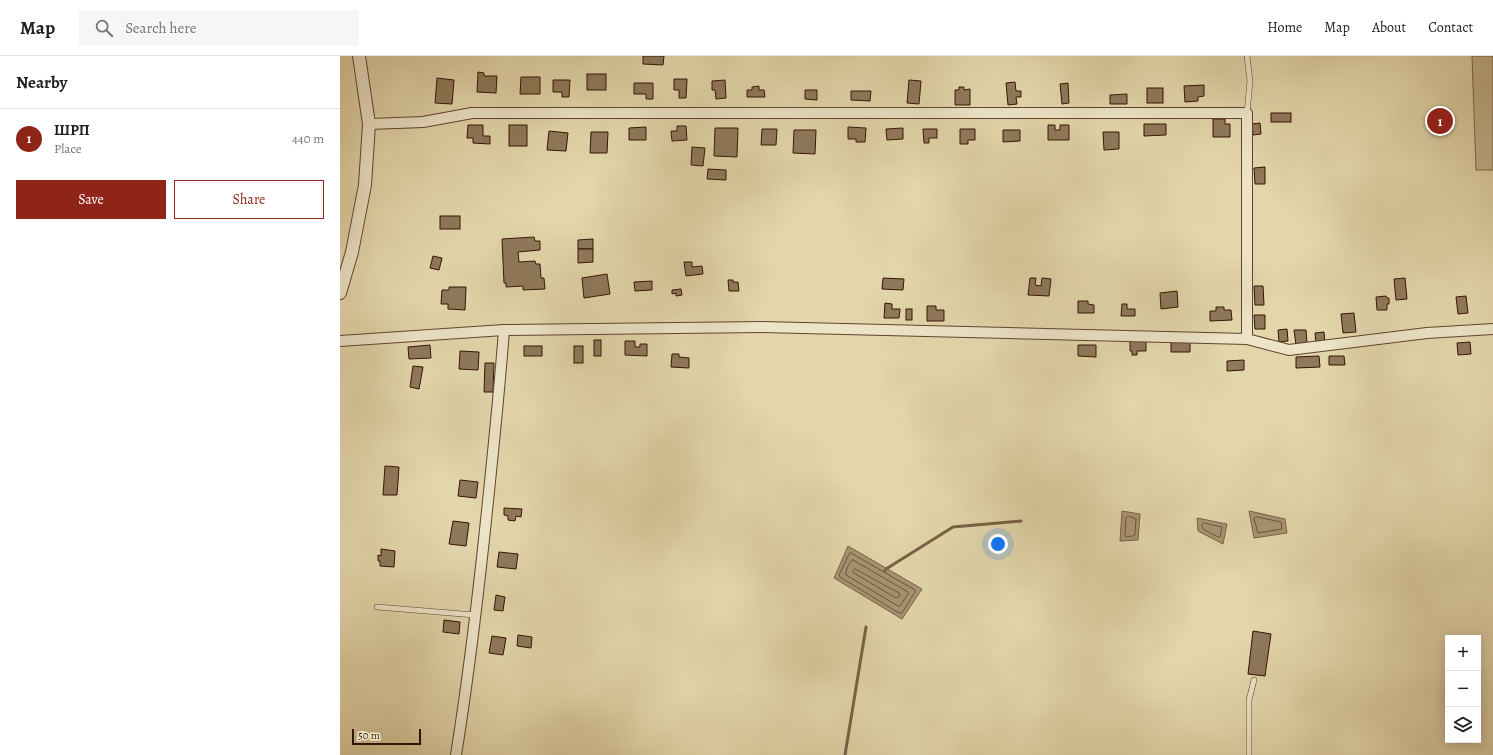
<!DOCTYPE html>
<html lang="en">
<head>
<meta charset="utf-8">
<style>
	body { margin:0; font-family:Alegreya,serif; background:#f6f6f6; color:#202124 }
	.controls { position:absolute; right:12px; bottom:12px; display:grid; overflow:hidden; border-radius:0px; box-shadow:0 2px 10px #0003 }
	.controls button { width:36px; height:36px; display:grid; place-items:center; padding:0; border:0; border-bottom:1px solid #e0e0e0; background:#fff; color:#202124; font:20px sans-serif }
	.scale { position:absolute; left:12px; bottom:10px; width:69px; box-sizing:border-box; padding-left:4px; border:2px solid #341404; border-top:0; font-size:11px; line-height:14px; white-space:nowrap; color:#341404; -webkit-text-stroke:3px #ede4c8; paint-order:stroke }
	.you { position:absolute; left:658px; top:488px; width:14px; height:14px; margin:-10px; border:3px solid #fff; border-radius:50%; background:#1a73e8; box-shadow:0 0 0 6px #1a73e833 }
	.badge { display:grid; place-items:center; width:26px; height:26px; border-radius:50%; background:#8f2418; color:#fff; font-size:13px; font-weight:700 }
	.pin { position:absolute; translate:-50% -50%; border:2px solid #fff; box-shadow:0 1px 4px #0006 }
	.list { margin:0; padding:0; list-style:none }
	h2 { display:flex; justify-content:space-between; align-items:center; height:52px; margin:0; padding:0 16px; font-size:17px }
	h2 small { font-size:13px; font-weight:400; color:#757577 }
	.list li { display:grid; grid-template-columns:26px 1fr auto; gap:12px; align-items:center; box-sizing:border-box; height:60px; padding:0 16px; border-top:1px solid #e0e0e0 }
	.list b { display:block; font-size:15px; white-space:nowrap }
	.list p { margin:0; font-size:13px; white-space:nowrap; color:#757577 }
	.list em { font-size:13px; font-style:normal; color:#757577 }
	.actions { display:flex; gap:8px; padding:12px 16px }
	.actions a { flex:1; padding:9px 0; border:1px solid #8f2418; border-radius:0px; text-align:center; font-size:14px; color:#8f2418 }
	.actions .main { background:#8f2418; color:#fff }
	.icon { flex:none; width:22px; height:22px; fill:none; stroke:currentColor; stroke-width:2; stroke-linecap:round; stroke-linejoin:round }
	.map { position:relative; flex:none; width:1153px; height:699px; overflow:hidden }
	header { display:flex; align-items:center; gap:24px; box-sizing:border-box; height:56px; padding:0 20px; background:#fff; border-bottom:1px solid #e0e0e0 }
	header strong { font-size:19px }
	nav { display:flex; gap:22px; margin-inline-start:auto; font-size:14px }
	.search { width:280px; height:36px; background:#f6f6f6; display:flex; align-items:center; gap:10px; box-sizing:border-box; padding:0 14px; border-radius:0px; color:#757577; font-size:15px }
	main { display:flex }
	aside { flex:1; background:#fff }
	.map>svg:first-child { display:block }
	.green { fill:#c5b58f; stroke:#7c644a }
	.water { fill:#a89472; stroke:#7a6146 }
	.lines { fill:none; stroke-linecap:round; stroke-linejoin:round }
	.shore { stroke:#6e543b; stroke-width:1 }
	.stream { stroke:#7a6146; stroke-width:3 }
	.building { fill:#8f795b; stroke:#341404 }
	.service-casing { stroke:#60442e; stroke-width:6 }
	.minor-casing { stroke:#60442e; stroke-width:12 }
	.tertiary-casing { stroke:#60442e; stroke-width:14 }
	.service { stroke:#ede4c8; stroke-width:5 }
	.minor { stroke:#ede4c8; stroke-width:10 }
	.tertiary { stroke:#ede4c8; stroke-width:12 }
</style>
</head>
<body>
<header>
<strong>Map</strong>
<div class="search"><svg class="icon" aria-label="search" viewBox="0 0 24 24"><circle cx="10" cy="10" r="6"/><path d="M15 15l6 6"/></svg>Search here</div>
<nav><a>Home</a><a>Map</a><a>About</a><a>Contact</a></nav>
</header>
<main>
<aside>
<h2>Nearby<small></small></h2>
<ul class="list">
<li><span class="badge">1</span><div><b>ШРП</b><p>Place</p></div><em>440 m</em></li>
</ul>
<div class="actions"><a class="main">Save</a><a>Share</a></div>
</aside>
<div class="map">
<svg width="1153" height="699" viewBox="0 0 1153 699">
	<rect width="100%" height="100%" fill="#e3d6ab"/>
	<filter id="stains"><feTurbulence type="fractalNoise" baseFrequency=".005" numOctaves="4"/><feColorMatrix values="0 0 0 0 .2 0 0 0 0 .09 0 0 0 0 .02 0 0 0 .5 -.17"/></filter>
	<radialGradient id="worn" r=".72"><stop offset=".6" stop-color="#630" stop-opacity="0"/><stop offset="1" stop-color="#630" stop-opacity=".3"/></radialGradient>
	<!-- green -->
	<path class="green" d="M 1132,0 L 1153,0 L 1153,114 L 1136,114 Z"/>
	<!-- water -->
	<g class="water">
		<path d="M 782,455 L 800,458 L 798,484 L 780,485 Z"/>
		<path d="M 909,455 L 945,463 L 947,477 L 914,482 Z"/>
		<path d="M 857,462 L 887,468 L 883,488 L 858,475 Z"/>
		<path d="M 508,490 L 582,533 L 562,563 L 494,522 Z"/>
	</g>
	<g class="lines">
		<!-- shore -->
		<g class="shore">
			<path d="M 788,460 L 796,463 L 795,479 L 793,480 L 786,481 L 785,479 L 786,462 Z"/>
			<path d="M 917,461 L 941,466 L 942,473 L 918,477 L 914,463 Z"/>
			<path d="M 864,467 L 882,471 L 880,481 L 878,481 L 863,473 L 862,469 Z"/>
			<path d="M 511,497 L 575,534 L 575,536 L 562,557 L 559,557 L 500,521 L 499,519 L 509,498 Z"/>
			<path d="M 513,504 L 568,536 L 568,538 L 560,550 L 558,550 L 506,519 C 505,515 509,506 513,504 Z"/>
			<path d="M 515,513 L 559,537 L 560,540 L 556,542 L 514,517 L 513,515 Z"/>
		</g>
		<!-- stream -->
		<g class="stream">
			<path d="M 545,515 L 546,513 L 613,471 L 681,465"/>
			<path d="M 505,699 L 526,571"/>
		</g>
	</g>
	<!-- building -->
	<g class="building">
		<path d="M 303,0 L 324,0 L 323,9 L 303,8 Z"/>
		<path d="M 138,16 L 144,17 L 144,20 L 157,20 L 156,37 L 137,36 Z"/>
		<rect x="247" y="18" width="19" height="16"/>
		<path d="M 181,21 L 200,21 L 200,38 L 180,38 Z"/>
		<path d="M 97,22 L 114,24 L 112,48 L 95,47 Z"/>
		<path d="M 334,23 L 347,23 L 346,42 L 339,42 L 339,34 L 334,34 Z"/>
		<path d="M 213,24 L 230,24 L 229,41 L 222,41 L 222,36 L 213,36 Z"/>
		<path d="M 385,24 L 386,42 L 376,43 L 375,34 L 372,34 L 372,25 Z"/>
		<path d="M 569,24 L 581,25 L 579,48 L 567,47 Z"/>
		<path d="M 675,26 L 676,35 L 681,35 L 681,41 L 676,41 L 677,48 L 668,49 L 666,27 Z"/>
		<path d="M 294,27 L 313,27 L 313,43 L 306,43 L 306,38 L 294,38 Z"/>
		<path d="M 728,27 L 729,47 L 722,48 L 720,28 Z"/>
		<path d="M 864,29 L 864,40 L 858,41 L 858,45 L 845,46 L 844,30 Z"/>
		<path d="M 419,30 L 419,34 L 424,34 L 425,41 L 407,41 L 407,34 L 412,34 L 412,31 Z"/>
		<path d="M 619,31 L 624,31 L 624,34 L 630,33 L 630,49 L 615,49 L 615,34 L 619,34 Z"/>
		<rect x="807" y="32" width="16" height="15"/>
		<path d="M 465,34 L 477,34 L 477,44 L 465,43 Z"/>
		<path d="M 511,35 L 531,35 L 530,45 L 511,44 Z"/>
		<path d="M 787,38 L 787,48 L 770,48 L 770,39 Z"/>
		<rect x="931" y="57" width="20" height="9"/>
		<path d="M 873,63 L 885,63 L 885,68 L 890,68 L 890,81 L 873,81 Z"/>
		<path d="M 920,67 L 921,78 L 913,79 L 912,68 Z"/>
		<path d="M 804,68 L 826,68 L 826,79 L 804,80 Z"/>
		<path d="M 128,69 L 143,69 L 143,80 L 150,80 L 150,88 L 133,87 L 133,82 L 127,82 Z"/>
		<rect x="169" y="69" width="18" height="21"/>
		<path d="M 708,69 L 715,69 L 715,74 L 720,74 L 720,69 L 729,69 L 729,84 L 708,84 Z"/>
		<path d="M 337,70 L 346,70 L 347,84 L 332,85 L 331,75 L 337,75 Z"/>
		<path d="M 306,71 L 306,84 L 289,84 L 289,72 Z"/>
		<path d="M 508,71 L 526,72 L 525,86 L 516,86 L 516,83 L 508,83 Z"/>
		<path d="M 375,72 L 398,72 L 397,101 L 374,100 Z"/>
		<path d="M 563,72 L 563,83 L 547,84 L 546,73 Z"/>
		<path d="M 422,73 L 437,73 L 436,89 L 421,89 Z"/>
		<path d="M 583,73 L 597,73 L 597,82 L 589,82 L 589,87 L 584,87 Z"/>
		<path d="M 620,73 L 635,73 L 635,84 L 628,84 L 628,88 L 620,88 Z"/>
		<path d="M 454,74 L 476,74 L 475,98 L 453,97 Z"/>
		<path d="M 663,74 L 680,74 L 680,85 L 663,86 Z"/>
		<path d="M 209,75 L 228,77 L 226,95 L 207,94 Z"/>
		<path d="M 251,76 L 268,76 L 267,97 L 250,97 Z"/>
		<path d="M 763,76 L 779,76 L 779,93 L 764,94 Z"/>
		<path d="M 352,91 L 365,92 L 363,110 L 351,109 Z"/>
		<path d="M 925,111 L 925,128 L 915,128 L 914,112 Z"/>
		<path d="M 368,113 L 386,114 L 386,124 L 367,123 Z"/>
		<rect x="100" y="160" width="20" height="13"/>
		<path d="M 194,181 L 195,185 L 200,185 L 200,194 L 178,196 L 179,206 L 195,205 L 196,208 L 200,208 L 201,222 L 204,222 L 205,233 L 183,234 L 183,230 L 166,231 L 166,227 L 164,227 L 162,183 Z"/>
		<path d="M 253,183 L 253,193 L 238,193 L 238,184 Z"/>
		<path d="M 238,193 L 253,193 L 253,206 L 238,207 Z"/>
		<path d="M 93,200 L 102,202 L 99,214 L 90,212 Z"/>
		<path d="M 344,206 L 352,206 L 352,211 L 362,210 L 363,218 L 346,220 Z"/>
		<path d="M 267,218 L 270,238 L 244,242 L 242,222 Z"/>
		<path d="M 543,222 L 564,223 L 563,234 L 542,233 Z"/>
		<path d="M 690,222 L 696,222 L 695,229 L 701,230 L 702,222 L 711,223 L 709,240 L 688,239 Z"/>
		<path d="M 1065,222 L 1067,243 L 1056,244 L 1054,223 Z"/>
		<path d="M 388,224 L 393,224 L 393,226 L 398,226 L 399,235 L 389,235 Z"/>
		<path d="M 312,225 L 312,234 L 295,235 L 294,226 Z"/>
		<path d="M 914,230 L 923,230 L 924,249 L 915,249 Z"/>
		<path d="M 109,231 L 126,231 L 125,254 L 108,253 L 108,248 L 101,248 L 102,234 L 109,234 Z"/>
		<path d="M 341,233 L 342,239 L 336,240 L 336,237 L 332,238 L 332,234 Z"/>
		<path d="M 837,235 L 838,251 L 821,253 L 820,237 Z"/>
		<path d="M 1046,240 L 1047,242 L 1049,242 L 1049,248 L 1047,248 L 1047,254 L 1037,254 L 1036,241 Z"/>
		<path d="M 1126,240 L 1128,257 L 1118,258 L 1116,241 Z"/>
		<path d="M 738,245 L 748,245 L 748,248 L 754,249 L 754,257 L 738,257 Z"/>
		<path d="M 545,247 L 552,248 L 552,253 L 560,253 L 559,262 L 544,262 Z"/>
		<path d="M 782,248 L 787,248 L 787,253 L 795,253 L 795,260 L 781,260 Z"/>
		<path d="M 587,250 L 596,250 L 596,254 L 604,254 L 604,265 L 587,265 Z"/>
		<path d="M 876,251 L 884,251 L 884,254 L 891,254 L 892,264 L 870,265 L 870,255 L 876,255 Z"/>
		<rect x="566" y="253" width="6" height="11"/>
		<path d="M 1014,257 L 1016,276 L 1003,277 L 1001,258 Z"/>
		<path d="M 914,259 L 925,259 L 925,273 L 915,273 Z"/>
		<path d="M 947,273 L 948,285 L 939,286 L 938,274 Z"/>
		<path d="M 954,274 L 966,274 L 967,288 L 956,289 Z"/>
		<path d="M 984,276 L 985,287 L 976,287 L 975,277 Z"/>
		<rect x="254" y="284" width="7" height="16"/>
		<path d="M 790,284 L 806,284 L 806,295 L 797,295 L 797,299 L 792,299 L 792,295 L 790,295 Z"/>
		<path d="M 285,285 L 295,285 L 295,291 L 300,291 L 300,288 L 307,288 L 307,300 L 285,299 Z"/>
		<path d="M 850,285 L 850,296 L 831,296 L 831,286 Z"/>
		<path d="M 1130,286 L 1131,298 L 1118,299 L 1117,287 Z"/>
		<path d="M 90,289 L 91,302 L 69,303 L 68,291 Z"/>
		<path d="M 738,289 L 756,289 L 756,301 L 738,300 Z"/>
		<rect x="184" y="290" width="18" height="10"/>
		<rect x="234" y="290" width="9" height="17"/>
		<path d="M 120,295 L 139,296 L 138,314 L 119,313 Z"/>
		<path d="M 332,298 L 339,298 L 339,301 L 349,302 L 349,312 L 331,311 Z"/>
		<path d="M 979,300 L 980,311 L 956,312 L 956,301 Z"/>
		<path d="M 989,300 L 1004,300 L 1005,309 L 989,309 Z"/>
		<path d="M 904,304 L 904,314 L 887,315 L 887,305 Z"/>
		<path d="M 145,307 L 154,307 L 153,336 L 144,336 Z"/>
		<path d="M 73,310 L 83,311 L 79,333 L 70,331 Z"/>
		<path d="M 45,410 L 59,411 L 57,439 L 43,439 Z"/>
		<path d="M 120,424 L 138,426 L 136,442 L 118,440 Z"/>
		<path d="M 164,452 L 182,453 L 181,461 L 176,460 L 175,465 L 168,464 L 168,460 L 164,459 Z"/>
		<path d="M 113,465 L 129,467 L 126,490 L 109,488 Z"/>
		<path d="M 41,493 L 55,495 L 54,511 L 40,510 L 40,505 L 38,505 L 38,499 L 41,500 Z"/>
		<path d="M 159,496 L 178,498 L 176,513 L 157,511 Z"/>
		<path d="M 156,539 L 165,541 L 163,555 L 154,554 Z"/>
		<path d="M 104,564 L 120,566 L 119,578 L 103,576 Z"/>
		<path d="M 913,575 L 931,578 L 925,620 L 908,618 Z"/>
		<path d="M 178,579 L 192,581 L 191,592 L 177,590 Z"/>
		<path d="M 152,580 L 166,582 L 163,599 L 149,597 Z"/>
	</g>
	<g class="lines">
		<defs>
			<g id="service">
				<path d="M 907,0 L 910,25 L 907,57"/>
				<path d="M 37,551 L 135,559"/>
				<path d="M 909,699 L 909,644 L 914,624"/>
			</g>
			<g id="minor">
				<path d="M 29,68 L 83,66 L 132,57 L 907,57 L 907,283"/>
				<path d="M 0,285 L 164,274 L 422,271 L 907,283 L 949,294 L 1087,277 L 1153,273"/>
				<path d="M 116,699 C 128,624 137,549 145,474 C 152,407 159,341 164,274"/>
			</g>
			<path id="tertiary" d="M 0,237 L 12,196 L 25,129 L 29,68 L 19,0"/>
		</defs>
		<!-- service casing -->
		<use href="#service" class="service-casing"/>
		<!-- minor casing -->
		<use href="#minor" class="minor-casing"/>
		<!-- tertiary casing -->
		<use href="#tertiary" class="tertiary-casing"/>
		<!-- service -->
		<use href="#service" class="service"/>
		<!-- minor -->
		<use href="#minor" class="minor"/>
		<!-- tertiary -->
		<use href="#tertiary" class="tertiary"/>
	</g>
	<rect width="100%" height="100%" filter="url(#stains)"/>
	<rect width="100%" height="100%" fill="url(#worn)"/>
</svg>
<div class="controls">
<button>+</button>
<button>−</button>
<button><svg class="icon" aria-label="layers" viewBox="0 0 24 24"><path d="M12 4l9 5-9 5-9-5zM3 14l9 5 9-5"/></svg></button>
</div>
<div class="scale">50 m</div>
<div class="you"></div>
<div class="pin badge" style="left:1100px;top:65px">1</div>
</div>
</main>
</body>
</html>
